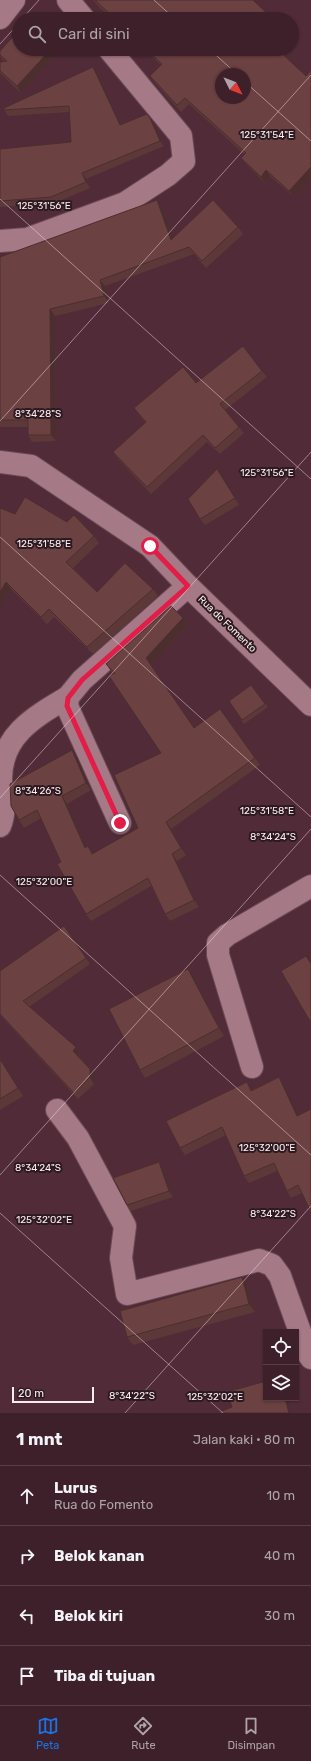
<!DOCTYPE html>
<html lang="id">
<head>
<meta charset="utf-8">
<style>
	body { margin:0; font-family:Rubik,sans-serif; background:#492d37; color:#f1f3f6 }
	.controls { position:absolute; right:12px; bottom:12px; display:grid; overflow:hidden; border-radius:0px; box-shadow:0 1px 3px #0004 }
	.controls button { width:36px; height:36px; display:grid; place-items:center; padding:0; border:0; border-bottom:1px solid #573e47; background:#3e202b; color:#f1f3f6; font:20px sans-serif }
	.compass { position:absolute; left:215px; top:68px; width:36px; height:36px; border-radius:50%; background:#3e202b; box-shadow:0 1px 3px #0004; rotate:132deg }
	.scale { position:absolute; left:12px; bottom:10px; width:82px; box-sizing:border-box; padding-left:4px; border:2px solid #fdedf2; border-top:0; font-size:11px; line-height:14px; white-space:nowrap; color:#fdedf2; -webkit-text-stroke:3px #2c1a20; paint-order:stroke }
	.stop { position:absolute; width:12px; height:12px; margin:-9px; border:3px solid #e11d48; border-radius:50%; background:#fff }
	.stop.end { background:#e11d48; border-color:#fff; box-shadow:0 1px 4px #0008 }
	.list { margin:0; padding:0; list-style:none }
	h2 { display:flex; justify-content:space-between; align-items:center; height:52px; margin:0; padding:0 16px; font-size:17px }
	h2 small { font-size:13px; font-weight:400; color:#ada3a9 }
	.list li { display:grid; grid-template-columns:26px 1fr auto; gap:12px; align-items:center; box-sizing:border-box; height:60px; padding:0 16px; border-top:1px solid #573e47 }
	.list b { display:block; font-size:15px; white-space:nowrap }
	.list p { margin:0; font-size:13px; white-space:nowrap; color:#ada3a9 }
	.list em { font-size:13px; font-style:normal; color:#ada3a9 }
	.icon { flex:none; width:22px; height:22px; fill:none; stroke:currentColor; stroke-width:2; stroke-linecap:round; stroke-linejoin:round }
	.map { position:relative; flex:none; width:311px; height:1413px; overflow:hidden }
	.search { position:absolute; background:#3e202b; box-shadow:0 1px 3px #0004; left:12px; right:12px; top:12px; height:44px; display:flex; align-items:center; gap:10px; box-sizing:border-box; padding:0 14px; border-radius:22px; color:#ada3a9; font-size:15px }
	.sheet { height:292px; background:#3e202b }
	nav { display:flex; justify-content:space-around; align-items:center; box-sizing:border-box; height:56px; border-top:1px solid #573e47; background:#3e202b; font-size:11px; color:#ada3a9 }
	nav a { display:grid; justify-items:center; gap:2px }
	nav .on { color:#1a73e8 }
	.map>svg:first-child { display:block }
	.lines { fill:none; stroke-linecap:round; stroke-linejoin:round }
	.minor-casing { stroke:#6a4b57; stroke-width:24 }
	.minor { stroke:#a67987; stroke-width:22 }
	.wall { fill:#5d3838 }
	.shaded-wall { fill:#4c2e2e }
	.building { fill:#6c4141; stroke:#4c2e2e; fill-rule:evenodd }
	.route { stroke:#e11d48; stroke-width:5 }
	.ticks { fill:none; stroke:#fdedf2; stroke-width:1; stroke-opacity:0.45 }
	.labels { text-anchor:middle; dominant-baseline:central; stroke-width:4; stroke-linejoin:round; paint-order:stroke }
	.street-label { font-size:10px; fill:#fdedf2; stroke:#2c1a20 }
	.ticks-label { font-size:10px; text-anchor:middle; fill:#fdedf2; stroke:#2c1a20; stroke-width:4; stroke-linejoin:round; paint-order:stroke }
</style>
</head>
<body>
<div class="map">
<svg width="311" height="1413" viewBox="0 0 311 1413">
	<rect width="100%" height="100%" fill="#522b39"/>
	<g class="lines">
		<defs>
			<g id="minor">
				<path d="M 68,0 L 84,19"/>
				<path d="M 0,18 L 14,0"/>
				<path d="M 0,241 L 27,239 L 125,203 L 168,175 L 184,161 L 181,136 L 109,49"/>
				<path d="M 0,462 L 31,466 L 150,546 L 188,586 L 311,705"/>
				<path d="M 120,823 L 67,706 L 68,697 L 82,680 L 188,586"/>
				<path d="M 0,826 C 6,812 3,796 1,781 C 0,736 34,717 68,697"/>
				<path d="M 252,1067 L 218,955 L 218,943 L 227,935 L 311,886"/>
				<path d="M 57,1110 L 78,1138 L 125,1226 L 121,1258 L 127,1294 L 259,1260 L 272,1265 L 280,1276 L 308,1354 L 311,1358"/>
			</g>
		</defs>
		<!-- minor casing -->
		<use href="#minor" class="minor-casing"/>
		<!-- minor -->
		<use href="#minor" class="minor"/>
	</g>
	<!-- wall -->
	<g class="wall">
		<path d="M 93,0 L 253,0 L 273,19 L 112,19 L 100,8 Z"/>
		<path d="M 144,49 L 277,49 L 306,76 L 311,70 L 311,178 L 294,197 L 271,177 L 265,183 L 246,164 L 241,158 L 245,155 L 189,104 L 181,112 L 154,82 L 150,76 L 161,65 Z"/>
		<path d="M 60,50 L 21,93 L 0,73 L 0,62 L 4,62 L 0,56 L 0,51 Z"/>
		<path d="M 98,73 L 121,125 L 155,124 L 164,146 L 86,179 L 90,188 L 55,203 L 0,207 L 0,149 L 71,142 L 69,112 L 8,116 L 4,110 Z"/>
		<path d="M 162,206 L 173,238 L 238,227 L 243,234 L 206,268 L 194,254 L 105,286 L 109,303 L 55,316 L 56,441 L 32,442 L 28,435 L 28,427 L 0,427 L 0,257 Z"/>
		<path d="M 262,371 L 267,377 L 225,410 L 239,427 L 244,433 L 220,454 L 207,442 L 151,494 L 118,459 L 113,452 L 145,423 L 134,408 L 196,383 Z"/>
		<path d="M 217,469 L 239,505 L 205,525 L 200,519 Z"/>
		<path d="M 15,514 L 67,522 L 94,536 L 99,543 L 73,568 L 97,592 L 153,589 L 158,596 L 93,654 L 54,617 L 47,624 L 11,589 L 0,608 Z"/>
		<path d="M 188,625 L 151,665 L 194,728 L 220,709 L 260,765 L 171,829 L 186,855 L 177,861 L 199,907 L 170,921 L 165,914 L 151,886 L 91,921 L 86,914 L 41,818 L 24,828 L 19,820 L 77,757 L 91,790 L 67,804 L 86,847 L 88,846 L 93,854 L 138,828 L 161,753 L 113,674 L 106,664 Z"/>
		<path d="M 251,685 L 268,707 L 244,724 L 229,701 Z"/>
		<path d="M 64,926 L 90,964 L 29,1007 L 76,1047 L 80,1054 L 78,1056 L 90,1069 L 94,1075 L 94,1084 L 78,1099 L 0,1015 L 0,971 Z"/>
		<path d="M 194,977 L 224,1036 L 145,1078 L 140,1070 Z"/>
		<path d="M 0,1058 L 23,1096 L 0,1110 Z"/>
		<path d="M 279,1077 L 283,1084 L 302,1193 L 291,1198 L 287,1191 L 277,1171 L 249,1183 L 244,1176 L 226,1135 L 185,1155 L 180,1148 L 252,1090 Z"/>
		<path d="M 159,1162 L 164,1169 L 173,1197 L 131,1211 L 127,1205 Z"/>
		<path d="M 242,1277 L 247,1285 L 255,1312 L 133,1345 L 127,1337 Z"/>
	</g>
	<!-- shaded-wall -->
	<g class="shaded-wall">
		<path d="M 51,49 L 60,49 L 60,50 L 21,93 L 17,86 Z"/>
		<path d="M 93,67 L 98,73 L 124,131 L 120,125 Z"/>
		<path d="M 150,118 L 155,124 L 164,146 L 160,141 Z"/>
		<path d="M 311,167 L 311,178 L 294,197 L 289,191 Z"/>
		<path d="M 266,170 L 271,177 L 265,183 L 261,177 Z"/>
		<path d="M 82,173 L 86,179 L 90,188 L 86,182 Z"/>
		<path d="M 157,200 L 162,206 L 176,246 L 171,240 Z"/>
		<path d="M 100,280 L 105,286 L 109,303 L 104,296 Z"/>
		<path d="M 50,309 L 55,316 L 56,441 L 51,435 Z"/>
		<path d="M 217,469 L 222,475 L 239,505 L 235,498 Z"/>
		<path d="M 6,582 L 11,589 L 0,608 L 0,592 Z"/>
		<path d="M 183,618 L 188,625 L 151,665 L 146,658 Z"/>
		<path d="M 72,750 L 77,757 L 91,790 L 86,783 Z"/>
		<path d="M 62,796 L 67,804 L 90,855 L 85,848 Z"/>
		<path d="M 166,822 L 171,829 L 186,855 L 181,848 Z"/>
		<path d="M 172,854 L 177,861 L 199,907 L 194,900 Z"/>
		<path d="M 188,969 L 194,977 L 224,1036 L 219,1028 Z"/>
		<path d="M 76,1047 L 80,1054 L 77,1057 L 73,1051 Z"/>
		<path d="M 0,1058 L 23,1096 L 18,1088 L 0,1059 Z"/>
		<path d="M 90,1069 L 94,1075 L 94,1084 L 90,1077 Z"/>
		<path d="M 279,1077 L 283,1084 L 302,1122 L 297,1116 Z"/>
		<path d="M 159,1162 L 164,1169 L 173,1197 L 169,1191 Z"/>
		<path d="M 242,1277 L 247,1285 L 255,1312 L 249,1304 Z"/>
		<path d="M 285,1398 L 287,1398 L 291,1413 L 289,1413 Z"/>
	</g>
	<!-- building -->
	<g class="building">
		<path d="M 95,0 L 253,0 L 273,19 L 115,19 Z"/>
		<path d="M 19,30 L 19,49 L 51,49 L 17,86 L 0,71 L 0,62 L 7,61 L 0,55 L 0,51 Z"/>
		<path d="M 146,49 L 277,49 L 306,76 L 311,70 L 311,167 L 289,191 L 266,170 L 261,177 L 241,158 L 246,153 L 185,98 L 177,105 L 150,76 L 162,64 ZM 221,74 L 245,74 L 245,98 L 221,98 Z"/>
		<path d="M 93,67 L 120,125 L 147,114 L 150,118 L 160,141 L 82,173 L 86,182 L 51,197 L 0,201 L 0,149 L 71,142 L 69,106 L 4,110 L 4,108 Z"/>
		<path d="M 157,200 L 171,240 L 213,200 L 238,227 L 202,261 L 189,247 L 100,280 L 104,296 L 50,309 L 51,435 L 28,435 L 28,420 L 0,420 L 0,257 Z"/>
		<path d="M 243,346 L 262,371 L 220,404 L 239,427 L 215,448 L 203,435 L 147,487 L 113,452 L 146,422 L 134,408 L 183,367 L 196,383 Z"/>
		<path d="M 217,469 L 235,498 L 200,519 L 188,499 Z"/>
		<path d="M 25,497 L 67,522 L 74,515 L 94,536 L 66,562 L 97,592 L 125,563 L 153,589 L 87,647 L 49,609 L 41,617 L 6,582 L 0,592 L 0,508 L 15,514 Z"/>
		<path d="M 171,606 L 183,618 L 146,658 L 194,728 L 220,709 L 255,758 L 166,822 L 181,848 L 172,854 L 194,900 L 165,914 L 148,878 L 86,914 L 57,864 L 61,862 L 37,810 L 19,820 L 11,806 L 10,784 L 72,750 L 86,783 L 62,796 L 85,848 L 88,846 L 92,854 L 138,828 L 114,775 L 161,753 L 109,676 L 115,673 L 106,664 Z"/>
		<path d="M 251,685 L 265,704 L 242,720 L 229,701 Z"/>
		<path d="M 64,926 L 86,958 L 23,1001 L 76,1047 L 73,1051 L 90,1069 L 90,1077 L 74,1093 L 0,1014 L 0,971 Z"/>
		<path d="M 306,956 L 311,964 L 311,1023 L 281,971 Z"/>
		<path d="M 188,969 L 219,1028 L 140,1070 L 109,1009 Z"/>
		<path d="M 0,1059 L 18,1088 L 0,1099 Z"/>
		<path d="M 279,1077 L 297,1116 L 311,1109 L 311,1212 L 298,1185 L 287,1191 L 274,1163 L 244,1176 L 222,1127 L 180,1148 L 166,1121 L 247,1082 L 251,1091 Z"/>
		<path d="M 159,1162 L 169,1191 L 127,1205 L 113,1178 Z"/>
		<path d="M 242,1277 L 249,1304 L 127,1337 L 120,1311 Z"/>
		<path d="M 266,1381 L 266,1398 L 285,1398 L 289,1413 L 217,1413 L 232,1407 L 227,1392 Z"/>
	</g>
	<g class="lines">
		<!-- route -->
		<path class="route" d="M 120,823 L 67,706 L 68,698 L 82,680 L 188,586 L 150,546"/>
	</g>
	<!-- ticks -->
	<path class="ticks" d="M 154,0 L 175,19M 22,19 L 39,0M 0,44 L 19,23M 209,49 L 237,74M 245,82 L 311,141M 0,199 L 311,479M 0,421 L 311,75M 0,537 L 311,817M 0,798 L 311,452M 0,875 L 311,1155M 0,1175 L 311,829M 0,1213 L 223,1413M 125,1413 L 311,1206"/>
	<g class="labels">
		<!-- street labels -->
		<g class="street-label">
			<text transform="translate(227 624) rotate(44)">Rua do Fomento</text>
		</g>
	</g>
	<g class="ticks-label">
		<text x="267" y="138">125°31'54"E</text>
		<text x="44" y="209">125°31'56"E</text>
		<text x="38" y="417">8°34'28"S</text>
		<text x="267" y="476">125°31'56"E</text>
		<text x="44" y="547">125°31'58"E</text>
		<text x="38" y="794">8°34'26"S</text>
		<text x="267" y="814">125°31'58"E</text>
		<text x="273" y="840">8°34'24"S</text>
		<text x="44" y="885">125°32'00"E</text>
		<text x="267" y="1151">125°32'00"E</text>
		<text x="38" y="1171">8°34'24"S</text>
		<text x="273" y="1217">8°34'22"S</text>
		<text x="44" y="1223">125°32'02"E</text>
		<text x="132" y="1399">8°34'22"S</text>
		<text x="215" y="1400">125°32'02"E</text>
	</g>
</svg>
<div class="controls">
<button><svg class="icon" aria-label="locate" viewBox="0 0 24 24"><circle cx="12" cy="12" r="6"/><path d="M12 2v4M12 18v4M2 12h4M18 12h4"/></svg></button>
<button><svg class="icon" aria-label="layers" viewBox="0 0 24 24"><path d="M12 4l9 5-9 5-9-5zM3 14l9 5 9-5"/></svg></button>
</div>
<svg class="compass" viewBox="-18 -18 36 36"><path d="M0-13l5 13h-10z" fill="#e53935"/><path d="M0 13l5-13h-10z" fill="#ada3a9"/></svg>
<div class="scale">20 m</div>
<div class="stop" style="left:150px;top:546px"></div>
<div class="stop end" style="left:120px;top:823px"></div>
<div class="search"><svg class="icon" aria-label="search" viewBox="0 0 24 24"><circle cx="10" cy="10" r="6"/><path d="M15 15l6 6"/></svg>Cari di sini</div>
</div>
<section class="sheet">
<h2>1 mnt<small>Jalan kaki · 80 m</small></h2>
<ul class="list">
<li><svg class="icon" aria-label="ahead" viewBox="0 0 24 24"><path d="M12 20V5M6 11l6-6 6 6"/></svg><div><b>Lurus</b><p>Rua do Fomento</p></div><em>10 m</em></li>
<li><svg class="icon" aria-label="right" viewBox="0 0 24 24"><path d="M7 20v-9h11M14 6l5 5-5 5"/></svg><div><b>Belok kanan</b></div><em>40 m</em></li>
<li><svg class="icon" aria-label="left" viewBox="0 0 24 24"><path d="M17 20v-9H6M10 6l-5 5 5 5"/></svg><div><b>Belok kiri</b></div><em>30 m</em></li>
<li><svg class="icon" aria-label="arrive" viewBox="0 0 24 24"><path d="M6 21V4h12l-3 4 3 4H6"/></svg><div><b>Tiba di tujuan</b></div></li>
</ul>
</section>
<nav>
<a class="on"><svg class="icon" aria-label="map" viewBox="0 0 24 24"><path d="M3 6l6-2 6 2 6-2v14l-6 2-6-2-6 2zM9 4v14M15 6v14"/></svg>Peta</a>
<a><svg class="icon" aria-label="directions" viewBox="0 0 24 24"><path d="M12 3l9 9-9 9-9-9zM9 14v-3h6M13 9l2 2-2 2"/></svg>Rute</a>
<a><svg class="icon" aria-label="saved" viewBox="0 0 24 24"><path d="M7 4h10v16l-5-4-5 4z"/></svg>Disimpan</a>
</nav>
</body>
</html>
